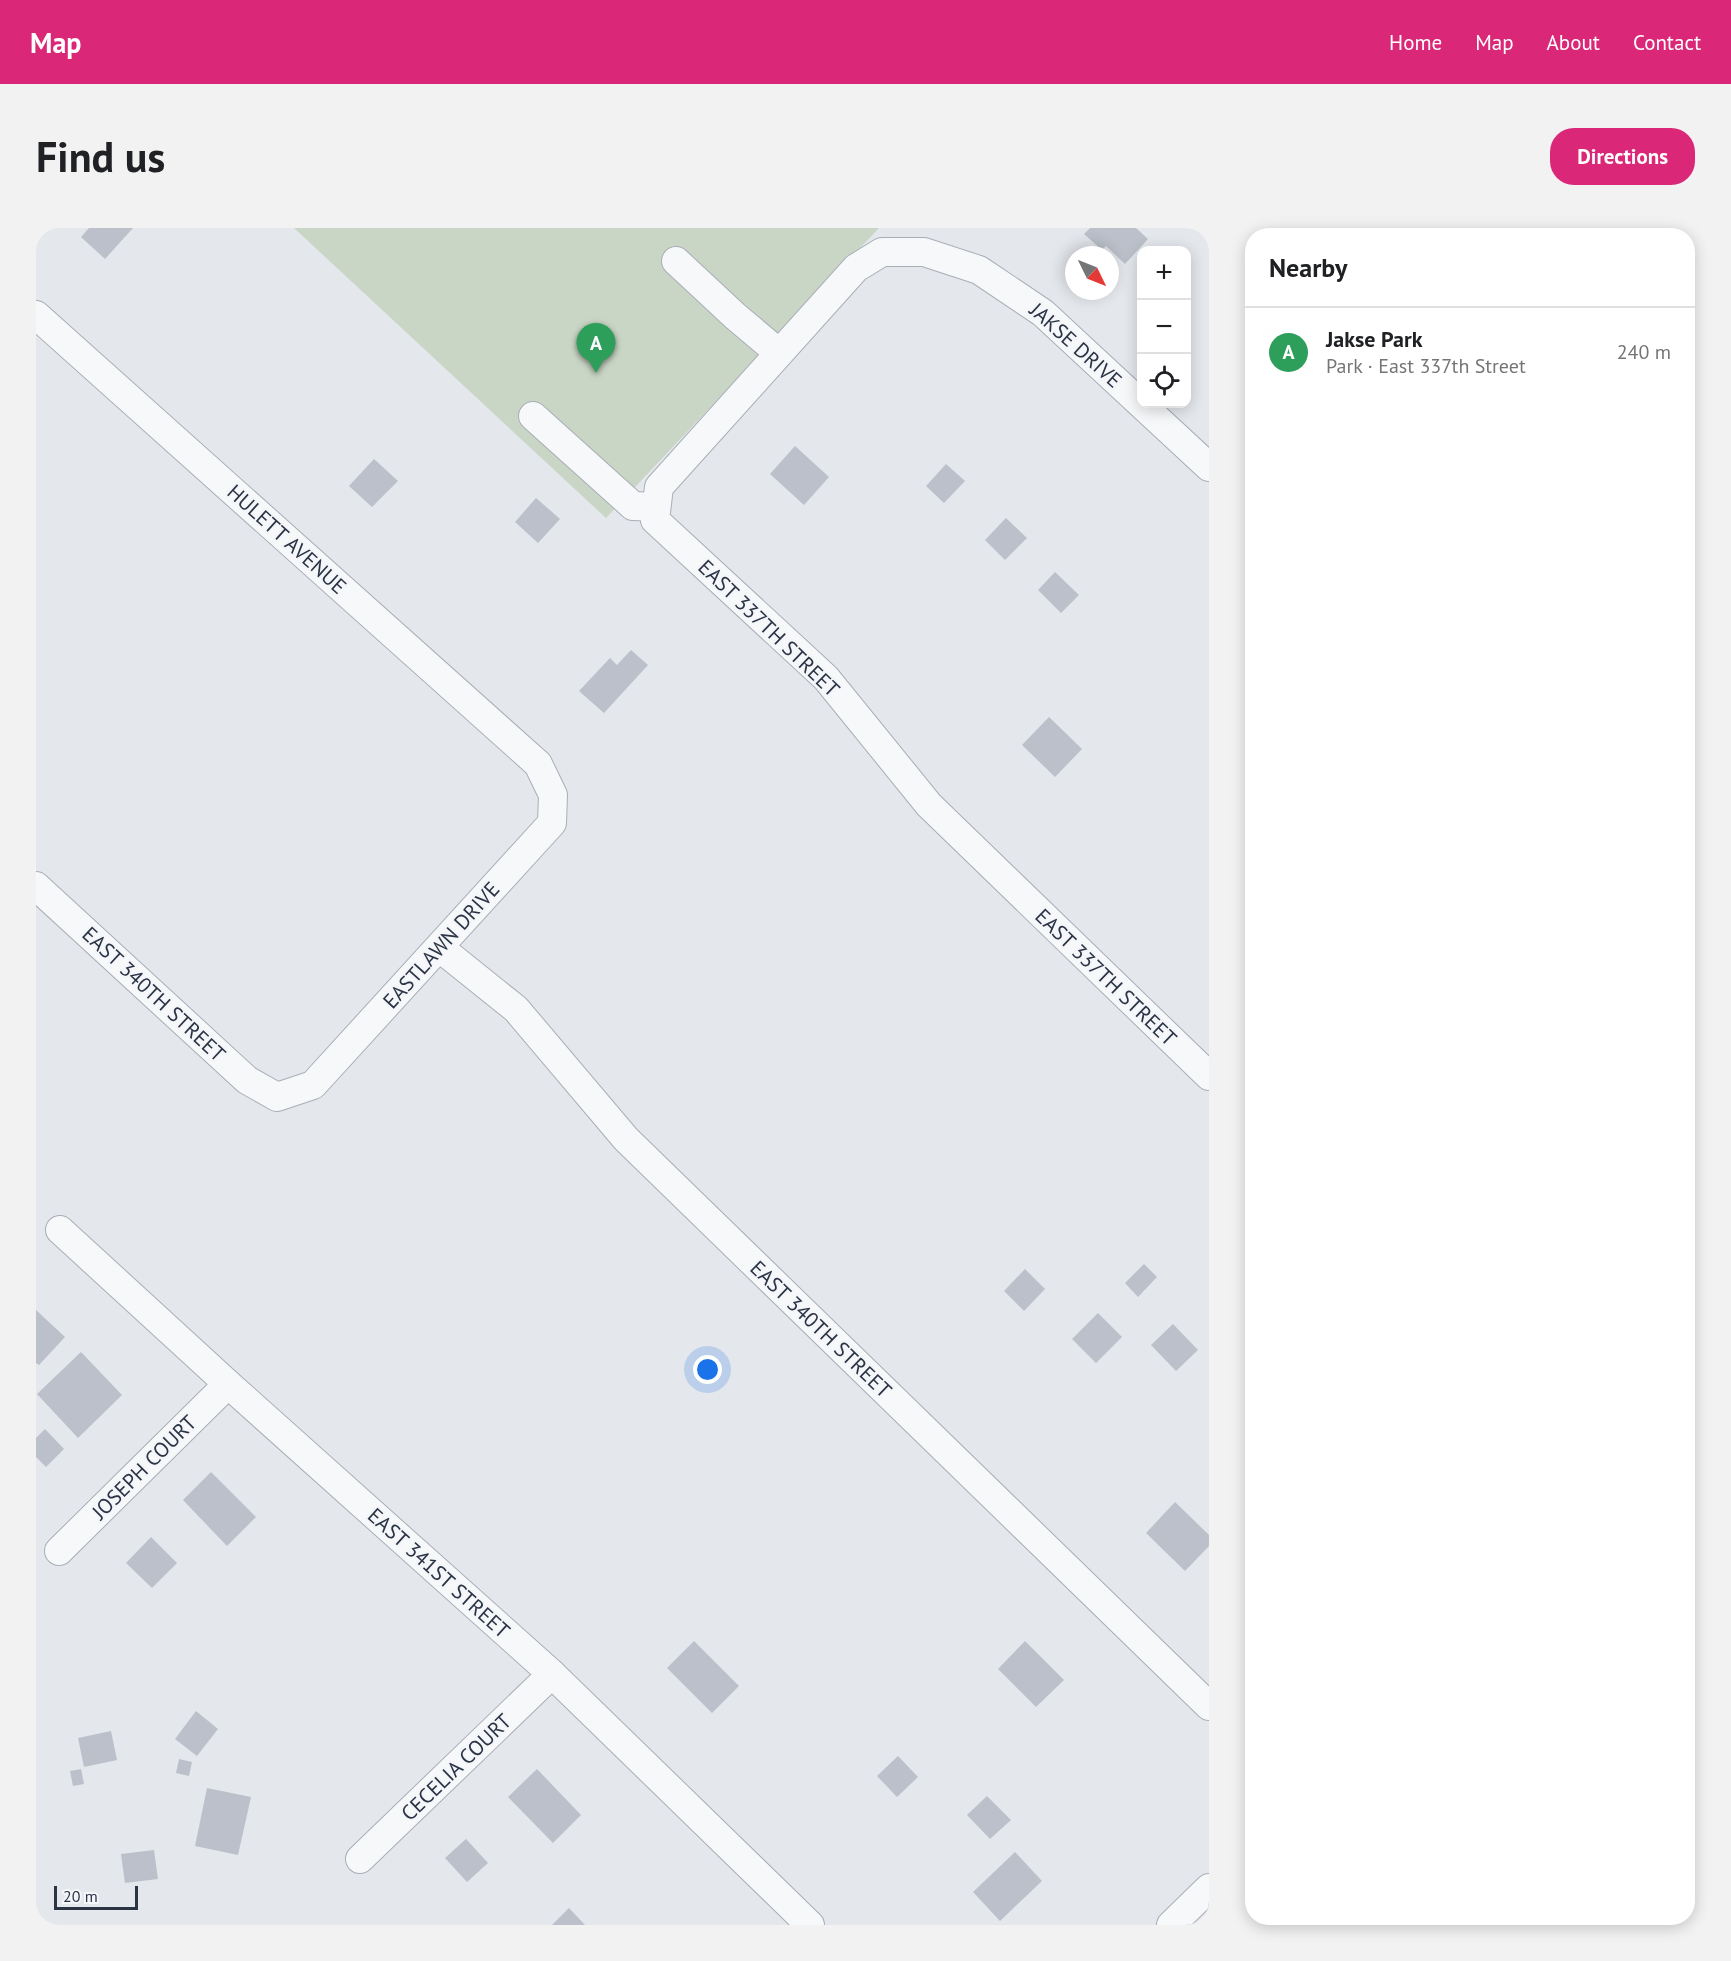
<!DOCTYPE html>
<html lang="en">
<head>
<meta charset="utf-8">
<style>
	body { margin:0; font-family:"PT Sans",sans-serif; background:#f2f2f2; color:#202124 }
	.controls { position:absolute; right:18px; top:18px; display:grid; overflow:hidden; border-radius:12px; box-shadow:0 3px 15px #0003 }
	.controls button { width:54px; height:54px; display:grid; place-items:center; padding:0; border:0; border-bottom:2px solid #e0e0e0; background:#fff; color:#202124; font:30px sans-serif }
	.compass { position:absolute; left:1029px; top:18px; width:54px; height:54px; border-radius:50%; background:#fff; box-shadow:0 3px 15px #0003; rotate:133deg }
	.scale { position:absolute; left:18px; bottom:15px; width:84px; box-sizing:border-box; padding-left:6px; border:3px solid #2b3445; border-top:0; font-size:16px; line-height:21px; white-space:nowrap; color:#2b3445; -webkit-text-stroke:4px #f4f6f9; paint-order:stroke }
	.you { position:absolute; left:672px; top:1142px; width:21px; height:21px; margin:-15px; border:4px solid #fff; border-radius:50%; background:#1a73e8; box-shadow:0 0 0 9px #1a73e833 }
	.badge { display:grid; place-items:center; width:39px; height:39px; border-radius:50%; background:#db2777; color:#fff; font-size:20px; font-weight:700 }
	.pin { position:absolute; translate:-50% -50px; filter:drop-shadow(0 2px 3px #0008) }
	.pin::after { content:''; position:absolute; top:32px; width:21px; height:18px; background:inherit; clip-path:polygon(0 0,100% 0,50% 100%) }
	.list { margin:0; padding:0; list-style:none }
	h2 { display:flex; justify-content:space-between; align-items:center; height:78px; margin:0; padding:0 24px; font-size:26px }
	h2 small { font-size:20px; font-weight:400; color:#757577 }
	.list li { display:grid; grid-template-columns:39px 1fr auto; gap:18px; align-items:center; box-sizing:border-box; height:90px; padding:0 24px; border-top:2px solid #e0e0e0 }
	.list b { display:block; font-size:22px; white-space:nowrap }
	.list p { margin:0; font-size:20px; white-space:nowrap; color:#757577 }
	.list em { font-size:20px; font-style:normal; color:#757577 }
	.icon { flex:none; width:33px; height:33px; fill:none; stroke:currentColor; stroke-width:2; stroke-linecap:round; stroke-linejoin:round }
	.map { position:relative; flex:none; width:1173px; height:1697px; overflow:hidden; border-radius:24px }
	header { display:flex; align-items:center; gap:36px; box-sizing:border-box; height:84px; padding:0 30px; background:#db2777; color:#fff }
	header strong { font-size:28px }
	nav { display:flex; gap:33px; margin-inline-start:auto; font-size:21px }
	.intro { display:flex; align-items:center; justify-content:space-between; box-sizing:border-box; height:144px; padding:0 36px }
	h1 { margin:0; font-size:42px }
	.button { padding:15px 27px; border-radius:24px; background:#db2777; color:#fff; font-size:21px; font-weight:700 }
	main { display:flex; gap:36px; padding:0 36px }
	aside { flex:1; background:#fff; border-radius:24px; box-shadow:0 3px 15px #0003 }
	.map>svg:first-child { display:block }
	.green { fill:#c9d6c5 }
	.building { fill:#bbc0ca }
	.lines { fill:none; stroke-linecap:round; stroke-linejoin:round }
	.minor-casing { stroke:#a9aeb7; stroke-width:30 }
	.minor { stroke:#f7f8fa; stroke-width:28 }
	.labels { text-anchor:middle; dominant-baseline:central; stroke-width:5; stroke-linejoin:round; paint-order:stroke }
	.street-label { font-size:21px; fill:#2b3445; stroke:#f4f6f9 }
</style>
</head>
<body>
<header>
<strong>Map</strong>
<nav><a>Home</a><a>Map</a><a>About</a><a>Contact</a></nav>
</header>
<div class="intro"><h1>Find us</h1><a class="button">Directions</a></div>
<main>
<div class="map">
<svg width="1173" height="1697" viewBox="0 0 1173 1697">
	<rect width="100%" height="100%" fill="#e4e7ec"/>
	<!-- green -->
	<path class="green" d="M 258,0 L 843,0 L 570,290 Z"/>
	<!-- building -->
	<g class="building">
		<path d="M 53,0 L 97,0 L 69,31 L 45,9 Z"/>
		<path d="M 1054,0 L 1100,0 L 1112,11 L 1089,36 L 1070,18 L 1066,22 L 1048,6 Z"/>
		<path d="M 759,218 L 793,249 L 768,277 L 734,246 Z"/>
		<path d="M 338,231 L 362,253 L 336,279 L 313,258 Z"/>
		<path d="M 910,236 L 929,253 L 908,275 L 890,258 Z"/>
		<path d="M 500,270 L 524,291 L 502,315 L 479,294 Z"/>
		<path d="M 970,290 L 991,310 L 969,332 L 949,312 Z"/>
		<path d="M 1019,344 L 1043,367 L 1025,385 L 1002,362 Z"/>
		<path d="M 595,422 L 612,437 L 568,485 L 543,463 L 574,430 L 581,437 Z"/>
		<path d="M 1013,489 L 1046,521 L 1019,549 L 986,517 Z"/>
		<path d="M 1108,1036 L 1121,1049 L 1102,1069 L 1089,1055 Z"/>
		<path d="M 989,1041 L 1009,1061 L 988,1083 L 968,1063 Z"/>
		<path d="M 0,1082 L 29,1109 L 3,1137 L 0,1135 Z"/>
		<path d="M 1062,1085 L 1086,1109 L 1060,1135 L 1036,1111 Z"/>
		<path d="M 1137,1096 L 1162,1122 L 1140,1143 L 1115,1117 Z"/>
		<path d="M 45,1124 L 86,1167 L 42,1210 L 1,1166 Z"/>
		<path d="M 9,1201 L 28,1221 L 10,1239 L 0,1229 L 0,1210 Z"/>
		<path d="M 175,1244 L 220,1289 L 191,1318 L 147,1272 Z"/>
		<path d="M 1139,1274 L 1173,1307 L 1173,1318 L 1149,1343 L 1110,1305 Z"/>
		<path d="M 115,1309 L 141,1335 L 116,1360 L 90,1335 Z"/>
		<path d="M 658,1413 L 703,1458 L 676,1485 L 631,1440 Z"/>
		<path d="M 989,1413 L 1028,1452 L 1000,1479 L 962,1441 Z"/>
		<path d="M 160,1483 L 182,1501 L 161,1528 L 139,1511 Z"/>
		<path d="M 75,1503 L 81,1532 L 48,1539 L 42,1510 Z"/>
		<path d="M 862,1528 L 882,1549 L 861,1569 L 841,1548 Z"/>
		<path d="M 143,1531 L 156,1534 L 153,1548 L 140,1545 Z"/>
		<path d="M 45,1541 L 48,1556 L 37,1558 L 34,1543 Z"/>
		<path d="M 501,1541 L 545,1587 L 517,1615 L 472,1569 Z"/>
		<path d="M 171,1560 L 215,1569 L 202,1627 L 159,1618 Z"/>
		<path d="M 951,1568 L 975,1592 L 954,1611 L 931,1587 Z"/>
		<path d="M 430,1611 L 452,1635 L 431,1654 L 409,1630 Z"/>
		<path d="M 118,1622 L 122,1651 L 89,1655 L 85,1626 Z"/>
		<path d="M 979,1624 L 1006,1653 L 964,1693 L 937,1664 Z"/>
		<path d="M 533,1680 L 549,1697 L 516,1697 Z"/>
	</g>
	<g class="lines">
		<defs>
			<g id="minor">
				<path d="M 640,33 L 699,88 L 743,125"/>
				<path d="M 0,87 L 502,536 L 517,567 L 516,595 L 277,857 L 241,869 L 211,852 L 0,658"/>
				<path d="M 497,188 L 597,278 L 620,279"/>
				<path d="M 1173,239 L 1007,85 L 943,42 L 888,24 L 846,24 L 820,40 L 623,259 L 619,292 L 790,450 L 893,577 L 1173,848"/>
				<path d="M 404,720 L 480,781 L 590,911 L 1173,1478"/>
				<path d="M 24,1002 L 192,1156 L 516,1446 L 774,1697"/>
				<path d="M 23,1323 L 192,1156"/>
				<path d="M 324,1631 L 516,1446"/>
				<path d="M 1135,1697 L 1173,1660"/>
			</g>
		</defs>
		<!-- minor casing -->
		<use href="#minor" class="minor-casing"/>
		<!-- minor -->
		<use href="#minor" class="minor"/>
	</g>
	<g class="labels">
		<!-- street labels -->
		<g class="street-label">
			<text transform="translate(1040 117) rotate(42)">JAKSE DRIVE</text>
			<text transform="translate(251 311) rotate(42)">HULETT AVENUE</text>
			<text transform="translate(733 400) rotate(44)">EAST 337TH STREET</text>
			<text transform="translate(405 717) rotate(-48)">EASTLAWN DRIVE</text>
			<text transform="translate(1070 749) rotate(44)">EAST 337TH STREET</text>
			<text transform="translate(118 766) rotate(43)">EAST 340TH STREET</text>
			<text transform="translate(785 1101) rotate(44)">EAST 340TH STREET</text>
			<text transform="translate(108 1239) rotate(-45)">JOSEPH COURT</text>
			<text transform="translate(403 1345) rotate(42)">EAST 341ST STREET</text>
			<text transform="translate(420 1539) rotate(-44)">CECELIA COURT</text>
		</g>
	</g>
</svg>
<div class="controls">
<button>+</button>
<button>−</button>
<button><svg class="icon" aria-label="locate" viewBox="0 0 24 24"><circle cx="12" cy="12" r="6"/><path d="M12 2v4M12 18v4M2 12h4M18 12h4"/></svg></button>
</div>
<svg class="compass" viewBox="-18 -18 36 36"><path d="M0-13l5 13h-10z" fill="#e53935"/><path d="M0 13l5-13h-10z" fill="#757577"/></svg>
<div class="scale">20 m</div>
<div class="you"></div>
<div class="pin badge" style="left:560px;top:145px;background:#2e9e5b">A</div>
</div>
<aside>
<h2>Nearby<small></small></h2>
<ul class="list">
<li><span class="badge" style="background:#2e9e5b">A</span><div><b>Jakse Park</b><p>Park · East 337th Street</p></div><em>240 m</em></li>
</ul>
</aside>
</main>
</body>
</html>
